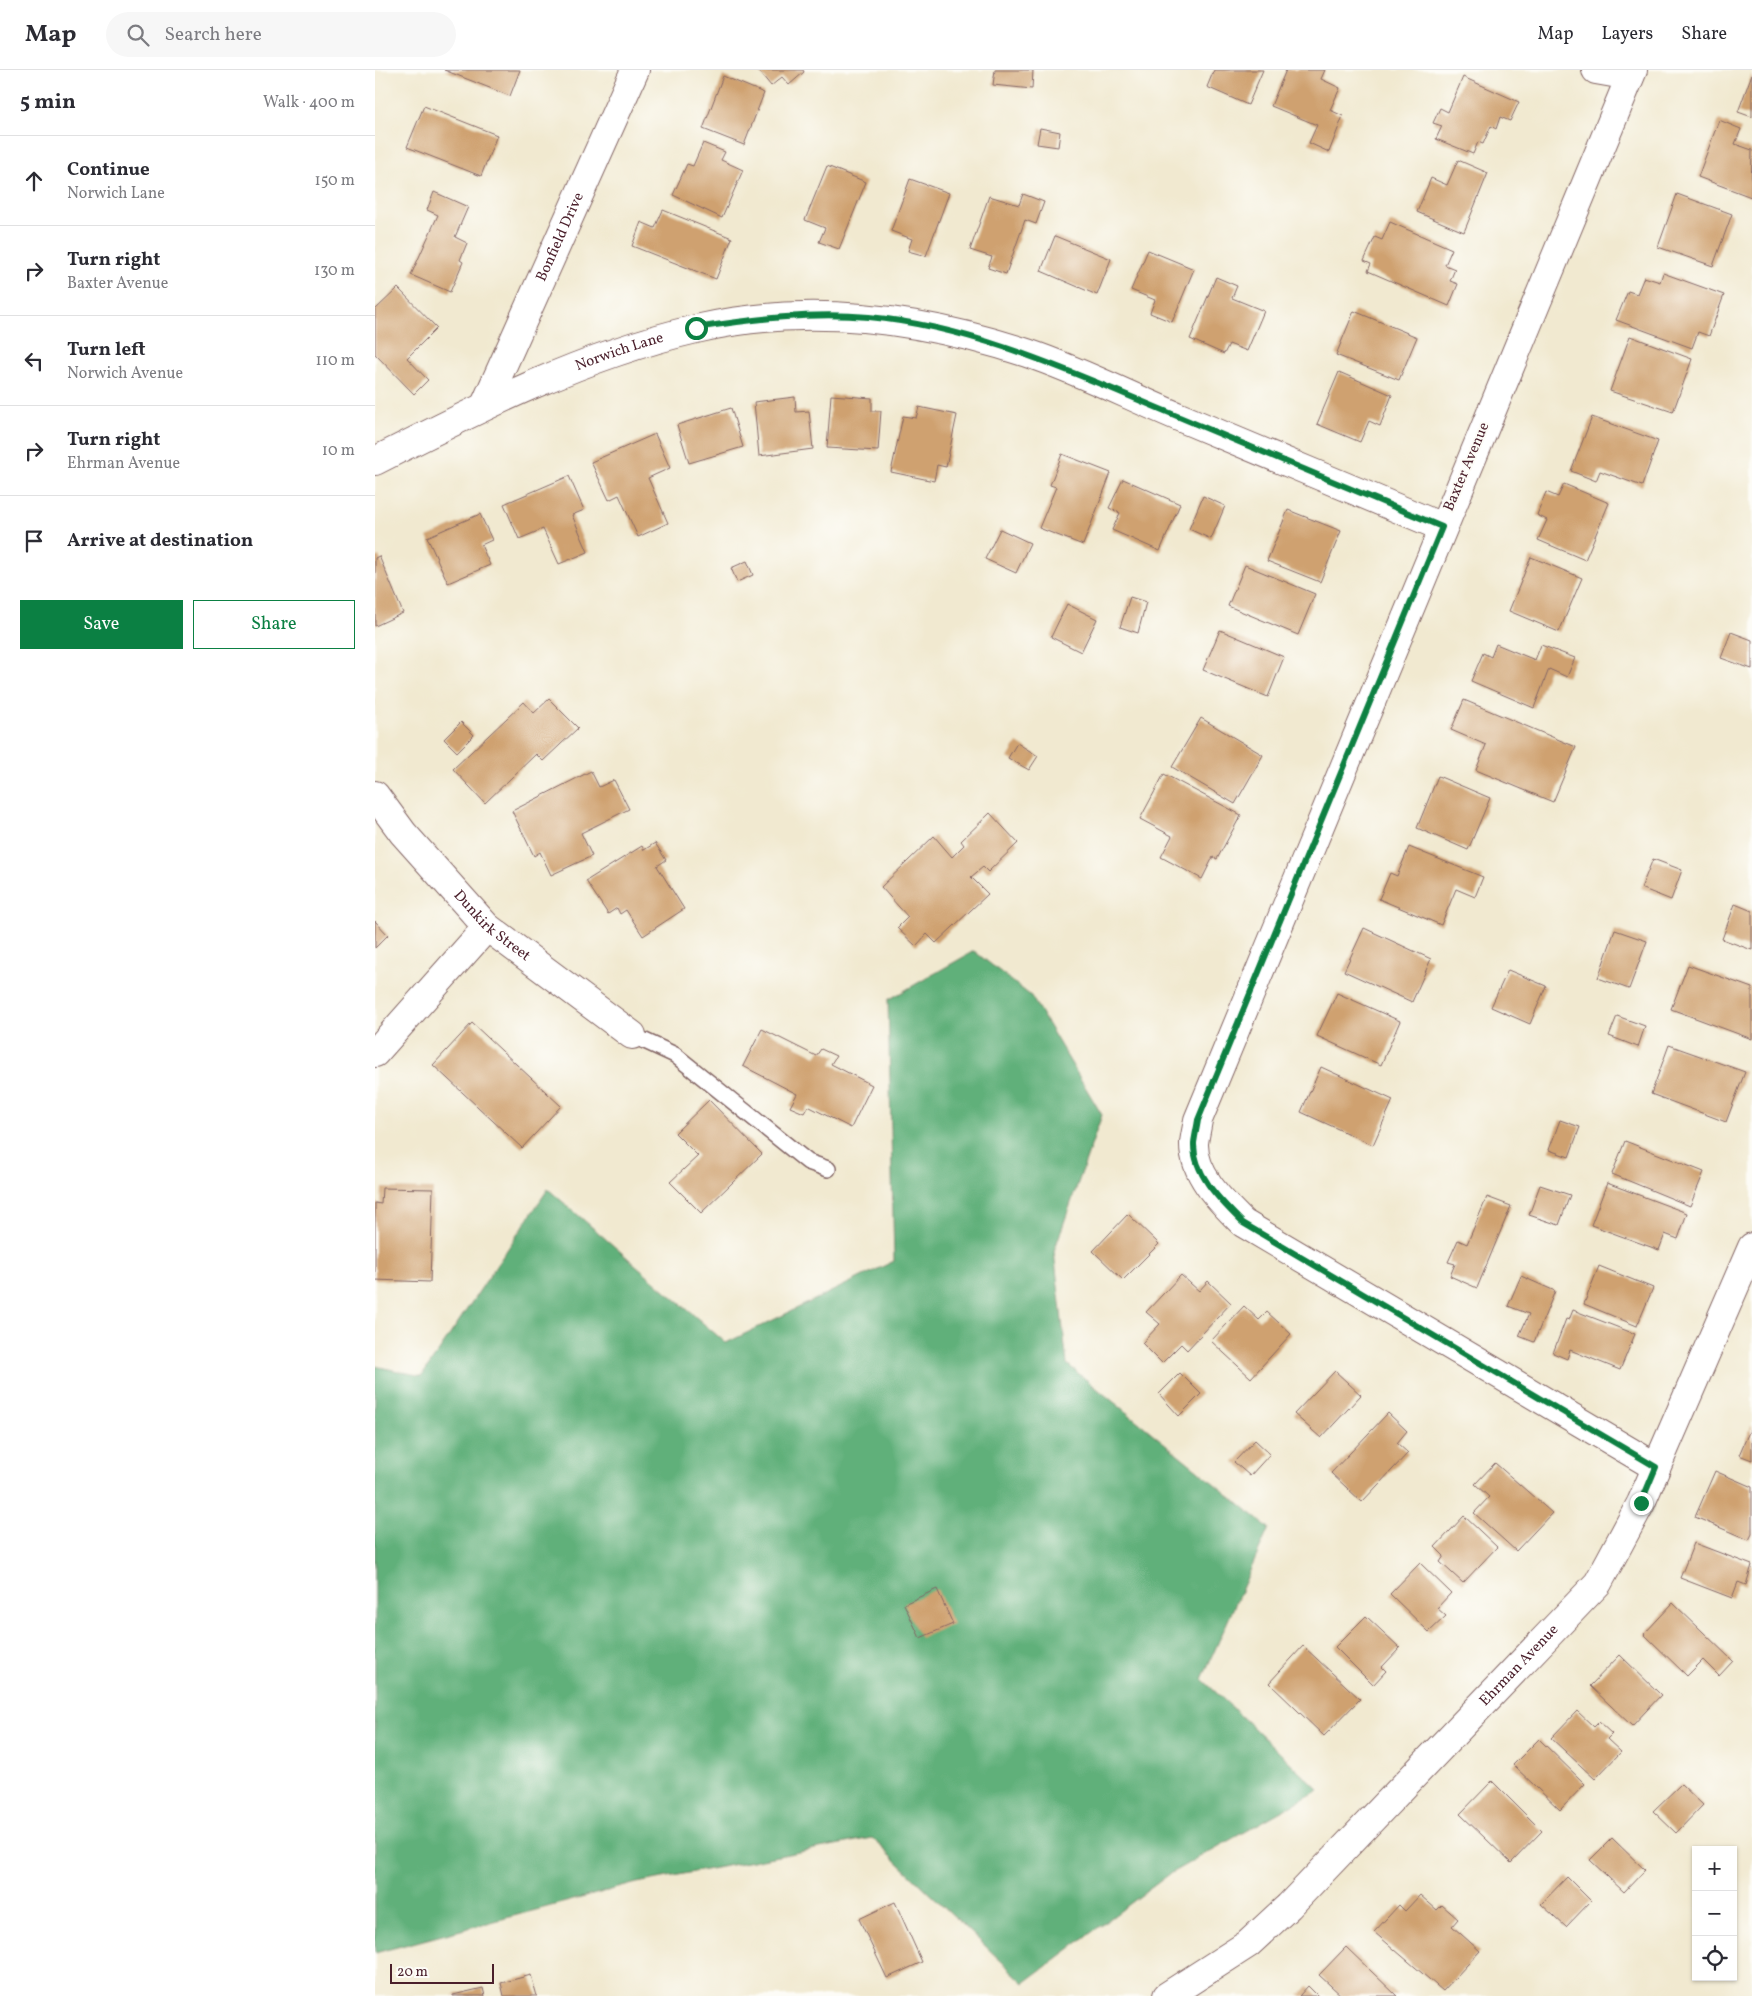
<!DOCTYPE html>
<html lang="en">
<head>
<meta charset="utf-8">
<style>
	body { margin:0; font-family:Vollkorn,serif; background:#f7f7f7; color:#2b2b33 }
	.controls { position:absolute; right:15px; bottom:15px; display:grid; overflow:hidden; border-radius:0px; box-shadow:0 1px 4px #0004 }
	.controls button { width:45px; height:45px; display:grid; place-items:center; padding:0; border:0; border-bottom:1px solid #e1e1e2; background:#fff; color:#2b2b33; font:25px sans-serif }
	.scale { position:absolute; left:15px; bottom:12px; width:104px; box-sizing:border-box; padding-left:5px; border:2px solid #4a1f2b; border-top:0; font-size:14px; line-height:18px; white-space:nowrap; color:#4a1f2b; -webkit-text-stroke:4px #fdfcf7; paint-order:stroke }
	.stop { position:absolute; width:15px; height:15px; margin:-11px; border:4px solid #0b8043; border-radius:50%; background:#fff }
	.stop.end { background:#0b8043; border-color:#fff; box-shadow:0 1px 5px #0008 }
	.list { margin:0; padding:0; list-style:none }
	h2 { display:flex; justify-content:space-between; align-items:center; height:65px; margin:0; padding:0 20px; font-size:21px }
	h2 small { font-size:16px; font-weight:400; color:#7c7c81 }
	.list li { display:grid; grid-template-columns:32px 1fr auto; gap:15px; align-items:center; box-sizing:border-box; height:90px; padding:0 20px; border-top:1px solid #e1e1e2 }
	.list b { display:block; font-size:19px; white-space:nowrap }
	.list p { margin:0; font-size:16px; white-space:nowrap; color:#7c7c81 }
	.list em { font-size:16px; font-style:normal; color:#7c7c81 }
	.actions { display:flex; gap:10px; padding:15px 20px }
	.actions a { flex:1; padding:11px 0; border:1px solid #0b8043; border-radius:0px; text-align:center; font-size:18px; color:#0b8043 }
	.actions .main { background:#0b8043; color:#fff }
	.icon { flex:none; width:28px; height:28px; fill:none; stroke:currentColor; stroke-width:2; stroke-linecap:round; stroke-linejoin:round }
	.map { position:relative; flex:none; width:1377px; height:1926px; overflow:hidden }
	header { display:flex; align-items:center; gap:30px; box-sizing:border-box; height:70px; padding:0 25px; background:#fff; border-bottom:1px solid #e1e1e2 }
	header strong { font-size:24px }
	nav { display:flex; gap:28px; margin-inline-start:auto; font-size:18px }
	.search { width:350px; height:45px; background:#f7f7f7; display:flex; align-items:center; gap:12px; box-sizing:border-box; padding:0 18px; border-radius:28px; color:#7c7c81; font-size:19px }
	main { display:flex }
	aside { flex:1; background:#fff }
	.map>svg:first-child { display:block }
	.forest { fill:#61b07a; stroke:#566852 }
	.building { fill:#cfa16f }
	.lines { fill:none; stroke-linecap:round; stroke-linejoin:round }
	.lane-casing { stroke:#846665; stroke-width:18 }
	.street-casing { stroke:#846665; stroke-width:30 }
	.lane { stroke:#fff; stroke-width:15 }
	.street { stroke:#fff; stroke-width:28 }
	.route { stroke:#0b8043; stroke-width:6 }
	.labels { text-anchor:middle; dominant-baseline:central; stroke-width:4; stroke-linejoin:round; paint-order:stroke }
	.street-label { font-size:15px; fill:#4a1f2b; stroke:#fdfcf7 }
</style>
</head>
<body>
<header>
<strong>Map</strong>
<div class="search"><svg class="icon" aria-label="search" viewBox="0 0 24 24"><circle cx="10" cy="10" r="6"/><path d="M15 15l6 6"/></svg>Search here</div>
<nav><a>Map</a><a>Layers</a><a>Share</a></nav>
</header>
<main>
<aside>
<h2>5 min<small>Walk · 400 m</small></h2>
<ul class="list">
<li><svg class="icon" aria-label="ahead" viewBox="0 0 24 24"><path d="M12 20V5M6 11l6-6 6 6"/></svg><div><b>Continue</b><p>Norwich Lane</p></div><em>150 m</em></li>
<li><svg class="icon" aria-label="right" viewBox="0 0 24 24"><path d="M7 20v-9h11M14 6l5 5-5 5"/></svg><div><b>Turn right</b><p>Baxter Avenue</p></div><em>130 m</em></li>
<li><svg class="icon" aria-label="left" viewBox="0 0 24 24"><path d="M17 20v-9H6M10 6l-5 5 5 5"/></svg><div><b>Turn left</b><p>Norwich Avenue</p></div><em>110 m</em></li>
<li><svg class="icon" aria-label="right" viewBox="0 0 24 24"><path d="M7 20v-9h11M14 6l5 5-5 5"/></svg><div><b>Turn right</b><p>Ehrman Avenue</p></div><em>10 m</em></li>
<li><svg class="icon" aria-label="arrive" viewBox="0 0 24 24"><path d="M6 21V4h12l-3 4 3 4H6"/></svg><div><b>Arrive at destination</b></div></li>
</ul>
<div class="actions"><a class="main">Save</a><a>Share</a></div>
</aside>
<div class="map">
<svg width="1377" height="1926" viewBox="0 0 1377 1926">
	<rect width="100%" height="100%" fill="#fdfcf7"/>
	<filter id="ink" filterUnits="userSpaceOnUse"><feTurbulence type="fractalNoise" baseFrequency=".02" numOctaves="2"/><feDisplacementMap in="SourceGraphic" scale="10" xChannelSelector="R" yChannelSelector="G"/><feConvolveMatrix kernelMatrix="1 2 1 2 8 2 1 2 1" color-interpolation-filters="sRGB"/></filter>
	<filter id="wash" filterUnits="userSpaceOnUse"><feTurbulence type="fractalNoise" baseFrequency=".0096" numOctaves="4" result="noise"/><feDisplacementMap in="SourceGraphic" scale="20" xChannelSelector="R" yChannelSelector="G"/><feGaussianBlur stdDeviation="1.12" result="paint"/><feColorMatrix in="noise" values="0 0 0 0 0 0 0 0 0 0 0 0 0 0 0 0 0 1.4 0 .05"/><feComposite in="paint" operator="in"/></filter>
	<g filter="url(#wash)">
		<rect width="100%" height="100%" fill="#f1e9d0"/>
		<!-- forest -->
		<path class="forest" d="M 599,881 L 656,926 L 727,1045 L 679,1181 L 692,1294 L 894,1458 L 827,1609 L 944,1720 L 796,1803 L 649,1913 L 497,1768 L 262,1813 L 0,1883 L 0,1296 L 47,1306 L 173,1119 L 351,1273 L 519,1191 L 513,930 Z"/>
		<g id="blocks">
			<!-- building -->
			<g class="building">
				<path d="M 69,0 L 145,0 L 135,26 Z"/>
				<path d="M 383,0 L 428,0 L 429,2 L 414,15 L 407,7 L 396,16 Z"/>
				<path d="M 620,0 L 658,0 L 657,19 L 618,15 Z"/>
				<path d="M 839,0 L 888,0 L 873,35 L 832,17 Z"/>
				<path d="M 911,0 L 950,0 L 946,9 L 965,18 L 955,40 L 968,46 L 954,82 L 934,73 L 942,55 L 896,36 Z"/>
				<path d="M 1377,4 L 1377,47 L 1363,42 Z"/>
				<path d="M 348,6 L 389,23 L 369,75 L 328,59 Z"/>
				<path d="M 1088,7 L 1144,32 L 1135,51 L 1125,47 L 1121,59 L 1116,56 L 1108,74 L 1103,72 L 1098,84 L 1061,69 L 1067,56 L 1058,53 L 1065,38 L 1073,42 Z"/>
				<path d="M 49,36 L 122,65 L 106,106 L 32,77 Z"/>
				<path d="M 1344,50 L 1366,59 L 1360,74 L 1377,80 L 1376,127 L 1323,107 Z"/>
				<path d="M 665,58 L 685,62 L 683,77 L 662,74 Z"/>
				<path d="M 328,73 L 350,82 L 346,90 L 368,100 L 347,148 L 298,125 L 312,94 L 318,96 Z"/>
				<path d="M 1083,90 L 1113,103 L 1089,162 L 1042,142 L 1056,108 L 1072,115 Z"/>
				<path d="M 452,96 L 491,112 L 464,179 L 444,172 L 450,158 L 430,150 Z"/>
				<path d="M 535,109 L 574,123 L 551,186 L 533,181 L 537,169 L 516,161 Z"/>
				<path d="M 59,122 L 93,137 L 80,167 L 92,173 L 85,190 L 88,192 L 75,222 L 36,205 L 63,145 L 52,140 Z"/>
				<path d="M 648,124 L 669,132 L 661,154 L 650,150 L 631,204 L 613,198 L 617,187 L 595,180 L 614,126 L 644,135 Z"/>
				<path d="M 1302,124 L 1357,144 L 1338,196 L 1283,177 Z"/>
				<path d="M 288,140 L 357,168 L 341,209 L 257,176 L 266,152 L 280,158 Z"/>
				<path d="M 1015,152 L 1077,179 L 1070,195 L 1080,199 L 1075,211 L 1083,214 L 1074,236 L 993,201 L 996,194 L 989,191 L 1000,167 L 1007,170 Z"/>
				<path d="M 680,166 L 736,189 L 722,225 L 666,201 Z"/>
				<path d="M 773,180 L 819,199 L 797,252 L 775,243 L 780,230 L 756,220 Z"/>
				<path d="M 1288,203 L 1349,225 L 1334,266 L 1323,262 L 1317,278 L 1241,250 L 1253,221 L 1262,224 L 1269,207 L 1285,212 Z"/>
				<path d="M 841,207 L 862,216 L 857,228 L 889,241 L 872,281 L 854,274 L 849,284 L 815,269 Z"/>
				<path d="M 23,218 L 62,258 L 32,288 L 53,310 L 39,324 L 0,284 L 0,240 Z"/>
				<path d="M 979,241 L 1042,267 L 1024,310 L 961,285 Z"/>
				<path d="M 1255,266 L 1317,289 L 1298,342 L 1235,321 Z"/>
				<path d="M 964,302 L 1017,325 L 1005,356 L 994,351 L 985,372 L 942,354 Z"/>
				<path d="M 456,325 L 497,328 L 497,341 L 506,341 L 503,381 L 452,378 Z"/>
				<path d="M 420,327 L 421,342 L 434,341 L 438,379 L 384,386 L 379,332 Z"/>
				<path d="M 544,337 L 582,345 L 571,397 L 562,395 L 559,411 L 516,402 L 528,346 L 541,348 Z"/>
				<path d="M 356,338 L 368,377 L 314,393 L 302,355 Z"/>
				<path d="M 1217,347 L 1283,371 L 1267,416 L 1225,401 L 1221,411 L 1196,401 Z"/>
				<path d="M 280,364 L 295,398 L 273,408 L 293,453 L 263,467 L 244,425 L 234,430 L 216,392 Z"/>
				<path d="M 687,384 L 736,403 L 708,475 L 664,458 L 681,417 L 675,415 Z"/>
				<path d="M 194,406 L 209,440 L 197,445 L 213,482 L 184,494 L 168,459 L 144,469 L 129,434 Z"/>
				<path d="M 748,409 L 805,434 L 785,481 L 737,460 L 745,443 L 734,438 Z"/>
				<path d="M 1189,414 L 1234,433 L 1210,490 L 1163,470 L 1172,450 L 1162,445 L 1171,422 L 1183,427 Z"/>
				<path d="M 828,426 L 850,436 L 836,469 L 814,459 Z"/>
				<path d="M 913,440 L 966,461 L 945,512 L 892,491 Z"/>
				<path d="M 105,444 L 117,470 L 106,475 L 115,495 L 73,513 L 52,467 Z"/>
				<path d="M 625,459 L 655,473 L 641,503 L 610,489 Z"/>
				<path d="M 4,486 L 28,543 L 0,556 L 0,488 Z"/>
				<path d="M 1156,487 L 1207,508 L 1184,562 L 1134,541 Z"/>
				<path d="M 372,491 L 378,505 L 362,512 L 356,498 Z"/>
				<path d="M 870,495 L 940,524 L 923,565 L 853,536 Z"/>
				<path d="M 755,527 L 771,532 L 763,563 L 745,557 Z"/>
				<path d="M 692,534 L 722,549 L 706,582 L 676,567 Z"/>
				<path d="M 845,560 L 909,587 L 893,627 L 828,600 Z"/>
				<path d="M 1356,562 L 1377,570 L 1377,599 L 1346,588 Z"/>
				<path d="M 1121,574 L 1160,590 L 1166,575 L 1200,588 L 1192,607 L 1174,599 L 1159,638 L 1096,611 L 1108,583 L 1116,587 Z"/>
				<path d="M 174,629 L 203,658 L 168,691 L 161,684 L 110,733 L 78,699 L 149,632 L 159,643 Z"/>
				<path d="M 1089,630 L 1201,677 L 1178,732 L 1101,700 L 1111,675 L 1076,660 Z"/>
				<path d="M 826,648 L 888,685 L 860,734 L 797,697 Z"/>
				<path d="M 86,652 L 99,665 L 82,682 L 69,669 Z"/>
				<path d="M 642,673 L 663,686 L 654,700 L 633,688 Z"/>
				<path d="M 216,701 L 224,717 L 239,710 L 254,739 L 206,763 L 217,786 L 176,805 L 165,782 L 159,786 L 137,741 Z"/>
				<path d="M 789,704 L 866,745 L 842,789 L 838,787 L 827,809 L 786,787 L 797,766 L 765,749 Z"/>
				<path d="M 1063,706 L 1115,728 L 1093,780 L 1042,758 Z"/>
				<path d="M 615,743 L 643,773 L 613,802 L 608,797 L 596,807 L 613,824 L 561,873 L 552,864 L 541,876 L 522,858 L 533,847 L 506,817 L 559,766 L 577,787 L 589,775 L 586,771 Z"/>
				<path d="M 280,773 L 291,790 L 282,796 L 309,839 L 268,866 L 251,840 L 245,844 L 242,838 L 233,844 L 211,811 L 267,776 L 269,780 Z"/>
				<path d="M 1034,777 L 1108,807 L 1100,827 L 1081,819 L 1066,855 L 1004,829 L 1015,803 L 1022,806 Z"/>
				<path d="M 1278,789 L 1307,800 L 1296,830 L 1266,818 Z"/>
				<path d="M 1360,834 L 1377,841 L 1377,880 L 1347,869 Z"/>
				<path d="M 0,851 L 13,865 L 0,878 Z"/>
				<path d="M 989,858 L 1056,889 L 1037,932 L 969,901 Z"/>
				<path d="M 1240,860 L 1272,871 L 1254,919 L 1223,908 Z"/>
				<path d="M 1313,895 L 1377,918 L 1377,969 L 1296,939 Z"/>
				<path d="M 1133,900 L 1171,916 L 1155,954 L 1116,937 Z"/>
				<path d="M 962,923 L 1025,951 L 1006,995 L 942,966 Z"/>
				<path d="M 1242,946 L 1270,956 L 1263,977 L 1234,966 Z"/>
				<path d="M 97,953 L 186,1036 L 147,1078 L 58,995 Z"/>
				<path d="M 387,959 L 441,986 L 446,979 L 461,986 L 456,994 L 497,1015 L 476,1058 L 433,1036 L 429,1043 L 415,1037 L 422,1024 L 368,996 Z"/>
				<path d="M 1294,975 L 1370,1002 L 1351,1052 L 1276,1024 Z"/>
				<path d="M 946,997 L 1018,1030 L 998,1075 L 926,1042 Z"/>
				<path d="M 334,1030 L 387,1084 L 326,1143 L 295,1112 L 323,1086 L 300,1063 Z"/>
				<path d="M 1185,1050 L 1205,1057 L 1194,1087 L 1174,1080 Z"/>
				<path d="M 1250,1071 L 1329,1102 L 1315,1136 L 1237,1104 Z"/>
				<path d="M 1232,1113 L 1312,1143 L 1303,1169 L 1290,1164 L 1284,1180 L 1216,1155 Z"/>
				<path d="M 1165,1115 L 1195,1125 L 1184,1155 L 1154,1145 Z"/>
				<path d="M 7,1118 L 58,1119 L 55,1212 L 0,1210 L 0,1133 L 6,1134 Z"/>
				<path d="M 1112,1127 L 1136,1136 L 1102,1218 L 1075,1206 L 1080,1194 L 1073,1192 L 1083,1170 L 1092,1174 Z"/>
				<path d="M 753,1144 L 784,1174 L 748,1210 L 718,1181 Z"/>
				<path d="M 1224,1196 L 1278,1218 L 1262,1256 L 1209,1234 Z"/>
				<path d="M 806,1205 L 824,1221 L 833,1211 L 856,1233 L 812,1280 L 806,1274 L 787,1293 L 767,1273 L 785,1254 L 771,1242 Z"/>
				<path d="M 1146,1206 L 1180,1221 L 1159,1272 L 1144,1266 L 1154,1244 L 1133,1236 Z"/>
				<path d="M 869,1236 L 884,1250 L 892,1242 L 916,1264 L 876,1308 L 836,1271 Z"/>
				<path d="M 1198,1240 L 1260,1264 L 1245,1300 L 1195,1280 L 1192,1289 L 1178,1283 L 1191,1249 L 1194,1250 Z"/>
				<path d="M 960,1301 L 986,1325 L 946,1368 L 919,1344 Z"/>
				<path d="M 805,1303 L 826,1324 L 804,1346 L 784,1324 Z"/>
				<path d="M 1013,1343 L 1032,1361 L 1022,1373 L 1033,1383 L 987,1432 L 956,1403 Z"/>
				<path d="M 1377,1355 L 1377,1390 L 1364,1385 Z"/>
				<path d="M 880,1370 L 895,1384 L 875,1406 L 859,1392 Z"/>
				<path d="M 1120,1393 L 1177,1443 L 1141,1481 L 1099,1443 L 1114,1427 L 1100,1414 Z"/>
				<path d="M 1340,1401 L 1377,1417 L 1377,1464 L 1374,1470 L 1320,1447 Z"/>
				<path d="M 1089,1446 L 1122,1477 L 1088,1513 L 1065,1492 L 1069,1486 L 1060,1477 Z"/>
				<path d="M 1319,1473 L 1377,1495 L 1371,1515 L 1363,1512 L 1357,1528 L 1305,1508 Z"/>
				<path d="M 1045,1493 L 1076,1523 L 1062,1538 L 1071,1546 L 1054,1562 L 1015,1524 Z"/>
				<path d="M 562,1519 L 578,1554 L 545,1568 L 529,1534 Z"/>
				<path d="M 1298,1533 L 1358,1591 L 1344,1606 L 1328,1590 L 1312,1606 L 1269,1564 Z"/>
				<path d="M 991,1546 L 1025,1578 L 1007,1597 L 1011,1601 L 998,1615 L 960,1577 Z"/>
				<path d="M 928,1576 L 985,1629 L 949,1666 L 894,1613 Z"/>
				<path d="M 1245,1585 L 1286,1625 L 1257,1656 L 1215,1616 Z"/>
				<path d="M 1202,1641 L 1219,1657 L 1224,1652 L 1237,1664 L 1232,1669 L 1246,1682 L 1220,1709 L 1176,1668 Z"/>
				<path d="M 1164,1669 L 1210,1714 L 1185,1740 L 1138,1695 Z"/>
				<path d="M 1117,1711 L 1167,1761 L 1136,1793 L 1085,1744 Z"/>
				<path d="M 1306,1714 L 1328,1735 L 1301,1763 L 1278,1741 Z"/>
				<path d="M 1237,1768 L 1270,1800 L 1249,1822 L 1215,1790 Z"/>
				<path d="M 1192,1807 L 1216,1831 L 1191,1857 L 1166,1834 Z"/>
				<path d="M 1045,1825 L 1062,1840 L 1067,1835 L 1083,1849 L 1077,1856 L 1105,1881 L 1068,1921 L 999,1862 L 1024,1835 L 1030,1841 Z"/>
				<path d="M 520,1832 L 547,1892 L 512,1908 L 484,1849 Z"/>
				<path d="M 971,1877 L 1022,1926 L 967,1926 L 944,1905 Z"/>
				<path d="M 156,1905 L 162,1926 L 129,1926 L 126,1913 Z"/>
				<path d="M 933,1916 L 943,1926 L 924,1926 Z"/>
				<path d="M 108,1918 L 110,1926 L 78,1926 L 78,1925 Z"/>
			</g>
		</g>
	</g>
	<g filter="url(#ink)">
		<use href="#blocks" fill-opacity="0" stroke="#846665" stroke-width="1"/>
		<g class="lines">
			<defs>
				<path id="lane" d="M 257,965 L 300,985 L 433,1092 L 453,1099"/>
				<g id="street">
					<path d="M 1221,0 L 1255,6"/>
					<path d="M 1258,0 L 823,1050 C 822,1057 820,1065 819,1073 C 818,1105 847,1132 868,1153 L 1281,1397"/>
					<path id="s1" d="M 110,335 L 260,0"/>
					<path id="s2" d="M 0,391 C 102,339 208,285 321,259 C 431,233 545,248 652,283 C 703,300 754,326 804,347 C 892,384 979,420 1067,457"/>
					<path id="s3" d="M 0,725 L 28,763 L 112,857 L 257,965"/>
					<path d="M 0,983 L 112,857"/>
					<path id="s4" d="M 792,1926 L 873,1874 L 914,1836 L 1223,1513 L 1266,1433 L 1377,1177"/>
				</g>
			</defs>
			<!-- lane casing -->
			<use href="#lane" class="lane-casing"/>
			<!-- street casing -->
			<use href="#street" class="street-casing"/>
			<!-- lane -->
			<use href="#lane" class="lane"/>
			<!-- street -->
			<use href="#street" class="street"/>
		</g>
	</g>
	<g class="lines" filter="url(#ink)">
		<!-- route -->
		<path class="route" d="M 321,258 C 379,249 435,242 494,247 C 599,257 694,301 790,341 C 882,380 975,418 1067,457 L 823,1050 C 822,1057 820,1065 819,1073 C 818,1105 847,1132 868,1153 L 1281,1397 L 1266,1433"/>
	</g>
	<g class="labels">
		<!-- street labels -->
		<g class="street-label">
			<text stroke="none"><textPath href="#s1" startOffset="184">Bonfield Drive</textPath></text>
			<text stroke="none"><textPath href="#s2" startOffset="268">Norwich Lane</textPath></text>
			<text transform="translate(1092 397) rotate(-67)">Baxter Avenue</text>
			<text stroke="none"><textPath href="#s3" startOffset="176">Dunkirk Street</textPath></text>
			<text stroke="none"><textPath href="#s4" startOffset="485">Ehrman Avenue</textPath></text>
		</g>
	</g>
</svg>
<div class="controls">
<button>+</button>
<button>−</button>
<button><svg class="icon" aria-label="locate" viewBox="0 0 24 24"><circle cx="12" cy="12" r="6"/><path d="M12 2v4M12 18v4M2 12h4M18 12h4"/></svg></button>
</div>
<div class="scale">20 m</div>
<div class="stop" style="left:321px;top:258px"></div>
<div class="stop end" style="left:1266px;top:1433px"></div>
</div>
</main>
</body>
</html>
